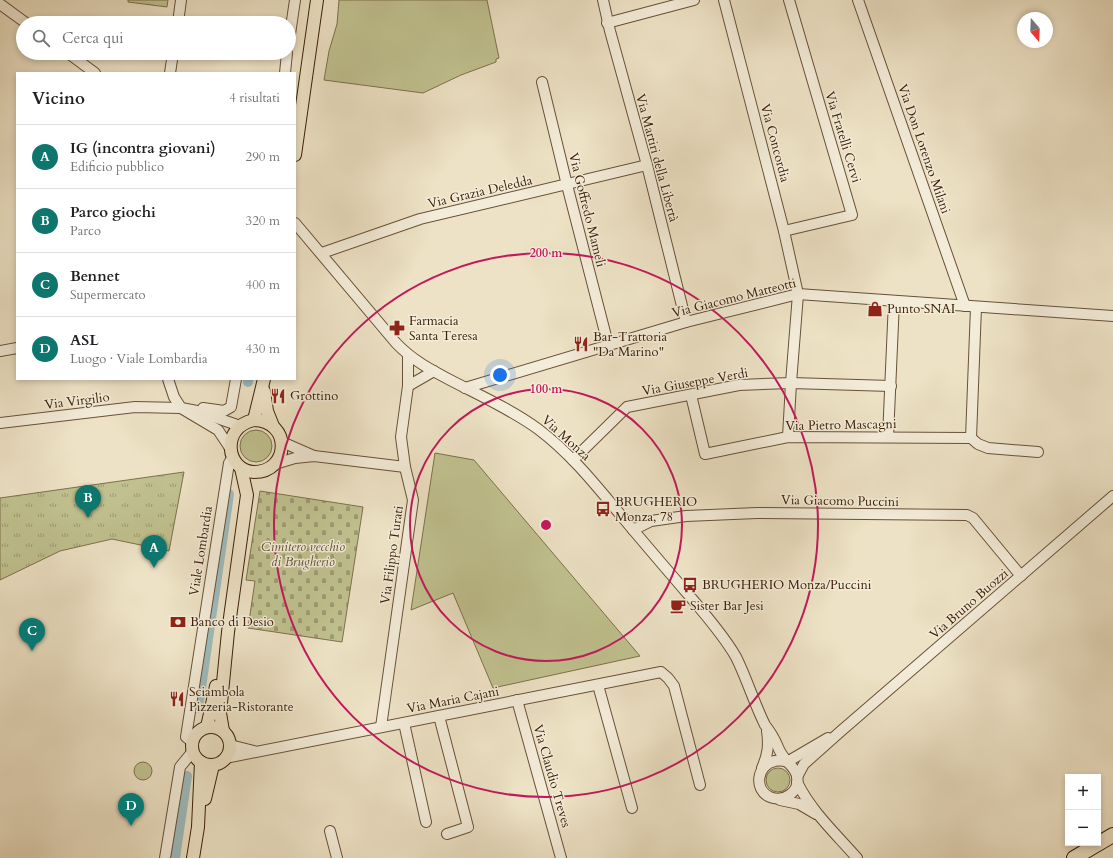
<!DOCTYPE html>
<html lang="it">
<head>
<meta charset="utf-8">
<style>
	body { margin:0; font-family:Cardo,serif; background:#f2f2f2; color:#202124 }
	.controls { position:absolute; right:12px; bottom:12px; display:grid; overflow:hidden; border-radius:0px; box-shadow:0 2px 6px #0003 }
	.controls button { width:36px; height:36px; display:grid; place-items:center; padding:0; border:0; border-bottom:1px solid #e0e0e0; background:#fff; color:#202124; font:20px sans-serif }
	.compass { position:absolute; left:1017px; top:12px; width:36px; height:36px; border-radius:50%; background:#fff; box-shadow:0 2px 6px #0003; rotate:161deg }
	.you { position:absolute; left:500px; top:375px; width:14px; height:14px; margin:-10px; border:3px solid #fff; border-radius:50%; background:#1a73e8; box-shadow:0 0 0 6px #1a73e833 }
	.badge { display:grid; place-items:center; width:26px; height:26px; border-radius:50%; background:#0f766e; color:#fff; font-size:13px; font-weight:700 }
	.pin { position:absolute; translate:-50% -33px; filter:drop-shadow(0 1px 2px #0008) }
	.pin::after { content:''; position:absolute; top:21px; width:14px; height:12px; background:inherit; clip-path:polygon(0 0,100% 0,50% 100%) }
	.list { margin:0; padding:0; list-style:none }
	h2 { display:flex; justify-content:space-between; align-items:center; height:52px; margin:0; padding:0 16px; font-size:17px }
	h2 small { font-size:13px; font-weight:400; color:#757577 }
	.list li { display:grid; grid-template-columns:26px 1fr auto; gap:12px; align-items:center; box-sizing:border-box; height:64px; padding:0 16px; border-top:1px solid #e0e0e0 }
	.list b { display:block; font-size:15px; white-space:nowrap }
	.list p { margin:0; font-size:13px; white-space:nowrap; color:#757577 }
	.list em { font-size:13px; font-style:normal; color:#757577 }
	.icon { flex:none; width:22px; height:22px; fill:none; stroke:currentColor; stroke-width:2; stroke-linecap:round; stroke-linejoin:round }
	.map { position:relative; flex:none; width:1113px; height:858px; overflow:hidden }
	.search { position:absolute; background:#fff; box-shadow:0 2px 6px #0003; left:16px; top:16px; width:280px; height:44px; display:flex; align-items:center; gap:10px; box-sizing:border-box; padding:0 14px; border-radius:22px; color:#757577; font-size:15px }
	.panel { position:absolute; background:#fff; box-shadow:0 2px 6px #0003; left:16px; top:72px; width:280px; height:308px; border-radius:0px }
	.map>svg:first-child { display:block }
	.grass { fill:#c0c18f; stroke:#7e704c }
	.cemetery { fill:url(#cemetery-stones); stroke:#7e704c }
	.park { fill:url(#park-tufts); stroke:#7e704c }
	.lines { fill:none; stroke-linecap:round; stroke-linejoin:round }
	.canal { stroke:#9dbcbe; stroke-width:10 }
	.minor-casing { stroke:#685038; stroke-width:12 }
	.major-casing { stroke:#3c2009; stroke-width:14 }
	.highway-casing { stroke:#3c2009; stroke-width:16 }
	.minor { stroke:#f3ecd9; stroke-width:10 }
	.major { stroke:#ede2c5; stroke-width:12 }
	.highway { stroke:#ede2c5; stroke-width:14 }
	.ring { fill:none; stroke:#c2185b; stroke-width:2 }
	.labels { text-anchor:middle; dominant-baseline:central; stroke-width:3; stroke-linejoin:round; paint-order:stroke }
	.street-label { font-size:13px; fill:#3c2009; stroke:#f3ecd9 }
	.poi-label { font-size:13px; fill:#3c2009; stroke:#f3ecd9; text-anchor:start }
	.park-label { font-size:13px; font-style:italic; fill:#645031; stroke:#f3ecd9 }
	.centre { fill:#c2185b; stroke:#f3ecd9; stroke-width:2 }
	.ring-label { font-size:12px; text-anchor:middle; font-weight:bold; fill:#c2185b; stroke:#f3ecd9; stroke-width:3; stroke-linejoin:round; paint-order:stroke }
</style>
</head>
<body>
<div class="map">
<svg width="1113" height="858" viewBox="0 0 1113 858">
	<defs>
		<pattern id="cemetery-stones" width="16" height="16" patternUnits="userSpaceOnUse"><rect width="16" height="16" fill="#c0c18f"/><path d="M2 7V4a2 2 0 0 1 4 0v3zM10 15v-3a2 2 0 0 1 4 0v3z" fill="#9d9c73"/></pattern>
		<pattern id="park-tufts" width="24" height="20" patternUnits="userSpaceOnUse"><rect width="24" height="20" fill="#c0c18f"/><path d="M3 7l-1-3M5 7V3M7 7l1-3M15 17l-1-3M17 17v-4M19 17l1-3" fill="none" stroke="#9d9c73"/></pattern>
	</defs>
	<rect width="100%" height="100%" fill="#ede2c5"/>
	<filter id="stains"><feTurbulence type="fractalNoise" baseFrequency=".005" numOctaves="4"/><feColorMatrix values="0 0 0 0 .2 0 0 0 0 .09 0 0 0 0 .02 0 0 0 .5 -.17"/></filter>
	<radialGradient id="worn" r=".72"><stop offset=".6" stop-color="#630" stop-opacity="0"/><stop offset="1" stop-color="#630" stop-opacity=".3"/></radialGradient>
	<!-- grass -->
	<g class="grass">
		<path d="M 339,0 L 487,0 L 499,58 L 496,59 L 496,62 L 461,75 L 423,93 L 324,80 L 329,51 L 337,24 Z"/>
		<circle cx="256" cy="446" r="16"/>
		<path d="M 435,453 L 474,460 L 640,656 L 493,688 L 453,593 L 411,610 Z"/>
		<circle cx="143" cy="771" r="9"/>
		<circle cx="778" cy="780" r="12"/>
	</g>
	<!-- cemetery -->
	<path class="cemetery" d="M 260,491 L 363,507 L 342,642 L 248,628 L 255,581 L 246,580 Z"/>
	<!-- park -->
	<g class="park">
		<path d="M 128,0 L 168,0 L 167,7 L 128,2 Z"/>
		<path d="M 184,472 L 169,551 L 112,539 L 60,551 L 0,580 L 0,498 Z"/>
	</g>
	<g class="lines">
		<!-- canal -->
		<g class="canal">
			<path d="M 248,382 L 248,379"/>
			<path d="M 198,708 L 229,494"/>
			<path d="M 175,858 L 187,776"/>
		</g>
		<defs>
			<g id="minor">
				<path d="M 603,0 L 610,31 L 647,165 L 686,322"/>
				<path d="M 724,0 L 784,231 L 798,294 L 791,383 L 788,437"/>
				<path d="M 858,0 L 965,306"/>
				<path d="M 0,4 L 26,23"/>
				<path d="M 178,23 L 181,0"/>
				<path d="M 607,23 L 694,0"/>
				<path d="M 289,41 L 295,0"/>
				<path d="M 68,53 L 95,73"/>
				<path d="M 170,73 L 173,53"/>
				<path d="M 285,73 L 287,53"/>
				<path d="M 542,82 L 567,185 L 608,344"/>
				<path d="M 295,223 L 396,343 C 412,360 431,370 452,381 C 481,396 512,410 538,429 C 570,453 594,483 619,513 C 644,543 668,571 693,600 C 708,618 724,636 736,657 C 747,679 754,703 765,725 C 768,729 771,733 773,737 C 777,743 778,750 783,756 C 787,763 795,767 797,776 C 801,791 784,803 770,797 C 753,790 757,764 775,761 C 779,760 783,761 786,761"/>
				<path d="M 784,231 L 852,215 L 789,0"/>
				<path d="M 322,253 L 420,219 L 647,165"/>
				<path d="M 0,351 L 17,348"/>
				<path d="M 168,379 L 174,397 L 181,408 L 218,430 L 230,448"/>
				<path d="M 408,386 L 434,371"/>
				<path d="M 465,388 L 686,322 L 798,294 L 1113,316"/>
				<path d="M 691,395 L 705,454 L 788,437 L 971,438 L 978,444 L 988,448 L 1038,452"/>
				<path d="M 203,408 L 224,411 L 231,407 L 236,379"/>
				<path d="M 0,423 L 135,407 L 181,408 L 197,411 L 240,426"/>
				<path d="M 888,437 L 894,301"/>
				<path d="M 971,438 L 976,307"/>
				<path d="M 282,442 L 314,456"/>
				<path d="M 573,460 L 627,407 L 739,385 L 791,383 L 891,386"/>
				<path d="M 275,464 L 295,458 L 314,456 L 405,467"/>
				<path d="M 633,530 L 651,521 L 686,516 L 757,513 L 967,515 L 973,518 L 1021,576"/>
				<path d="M 598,685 L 632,808"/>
				<path d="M 517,700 L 561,858"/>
				<path d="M 439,716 L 468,827 L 447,834"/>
				<path d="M 404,723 L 426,822"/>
				<path d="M 381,727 L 413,500 L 405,467 L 401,437 L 408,386 L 408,355"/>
				<path d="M 192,742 L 186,737 L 229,463 L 233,457"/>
				<path d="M 230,745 L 254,751"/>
				<path d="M 225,758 L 661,672 L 668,678 L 674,686 L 700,785"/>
				<path d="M 787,762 L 828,738"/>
				<path d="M 762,768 C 768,755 769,745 767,731"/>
				<path d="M 797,777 L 804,764 L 841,731 L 1113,496"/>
				<path d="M 797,782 C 811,811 836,834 857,858"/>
				<path d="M 780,800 L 799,804 L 816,814"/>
				<path d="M 330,831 L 337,858"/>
				<path d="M 165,858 L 180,767 L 193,751"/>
			</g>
			<g id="major">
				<path d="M 295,155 L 317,0"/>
				<path d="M 264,391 L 267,411 L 273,426"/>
				<path d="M 254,420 C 292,421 290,472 254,472 C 226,471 220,427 254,420 Z"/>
				<path d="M 254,420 L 264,379"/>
				<path d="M 207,727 L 216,686"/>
				<circle cx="211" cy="746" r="19"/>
				<path d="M 223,731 L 220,713 L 228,632 L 247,495 L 241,468"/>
				<path d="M 205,799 L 213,765"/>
				<path d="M 193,858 L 198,827 L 201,762"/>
			</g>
			<path id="highway" d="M 1074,858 L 1113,835"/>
		</defs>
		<!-- minor casing -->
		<use href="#minor" class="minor-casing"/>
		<!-- major casing -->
		<use href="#major" class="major-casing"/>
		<!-- highway casing -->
		<use href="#highway" class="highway-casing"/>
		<!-- minor -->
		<use href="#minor" class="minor"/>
		<!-- major -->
		<use href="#major" class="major"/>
		<!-- highway -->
		<use href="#highway" class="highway"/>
	</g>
	<!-- distance rings -->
	<g class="ring">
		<circle cx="546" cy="525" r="136"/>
		<circle cx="546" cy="525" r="272"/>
	</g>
	<!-- icons -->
	<defs>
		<symbol id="shop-bare" viewBox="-9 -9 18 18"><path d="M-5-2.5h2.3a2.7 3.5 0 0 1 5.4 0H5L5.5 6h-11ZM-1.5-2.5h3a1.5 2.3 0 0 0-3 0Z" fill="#8f2418" stroke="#f3ecd9" stroke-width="2.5" paint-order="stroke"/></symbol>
		<symbol id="pharmacy-bare" viewBox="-9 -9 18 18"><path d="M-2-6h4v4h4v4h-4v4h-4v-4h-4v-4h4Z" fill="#8f2418" stroke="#f3ecd9" stroke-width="2.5" paint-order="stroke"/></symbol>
		<symbol id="restaurant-bare" viewBox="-9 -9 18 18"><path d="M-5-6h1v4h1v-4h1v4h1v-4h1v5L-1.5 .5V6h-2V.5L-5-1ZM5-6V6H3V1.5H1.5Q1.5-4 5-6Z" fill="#8f2418" stroke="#f3ecd9" stroke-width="2.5" paint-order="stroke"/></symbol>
		<symbol id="bus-bare" viewBox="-9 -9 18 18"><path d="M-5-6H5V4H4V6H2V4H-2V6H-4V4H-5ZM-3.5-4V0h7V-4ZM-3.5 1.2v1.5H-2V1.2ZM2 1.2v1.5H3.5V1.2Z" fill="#8f2418" stroke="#f3ecd9" stroke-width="2.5" paint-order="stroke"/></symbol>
		<symbol id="cafe-bare" viewBox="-9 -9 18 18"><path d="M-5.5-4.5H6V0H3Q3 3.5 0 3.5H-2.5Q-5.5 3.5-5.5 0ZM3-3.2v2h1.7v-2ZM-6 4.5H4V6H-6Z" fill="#8f2418" stroke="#f3ecd9" stroke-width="2.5" paint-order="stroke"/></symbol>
		<symbol id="bank-bare" viewBox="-9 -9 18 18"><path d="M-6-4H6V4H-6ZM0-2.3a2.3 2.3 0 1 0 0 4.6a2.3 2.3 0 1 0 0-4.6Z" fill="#8f2418" stroke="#f3ecd9" stroke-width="2.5" paint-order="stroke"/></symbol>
	</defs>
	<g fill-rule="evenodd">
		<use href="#shop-bare" x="864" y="298" width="22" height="22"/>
		<use href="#pharmacy-bare" x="386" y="317" width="22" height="22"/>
		<use href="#restaurant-bare" x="570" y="333" width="22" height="22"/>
		<use href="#restaurant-bare" x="267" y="385" width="22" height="22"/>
		<use href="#bus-bare" x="592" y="498" width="22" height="22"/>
		<use href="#bus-bare" x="679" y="574" width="22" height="22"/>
		<use href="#cafe-bare" x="667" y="595" width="22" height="22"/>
		<use href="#bank-bare" x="167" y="611" width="22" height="22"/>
		<use href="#restaurant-bare" x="166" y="688" width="22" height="22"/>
	</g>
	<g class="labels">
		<!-- street labels -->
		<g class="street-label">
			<text transform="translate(843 137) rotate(73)">Via Fratelli Cervi</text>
			<text transform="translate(775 143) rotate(75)">Via Concordia</text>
			<text transform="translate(924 149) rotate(71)">Via Don Lorenzo Milani</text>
			<text transform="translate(657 158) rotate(75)">Via Martiri della Libertà</text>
			<text transform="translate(480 192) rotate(-13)">Via Grazia Deledda</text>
			<text transform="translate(587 210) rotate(76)">Via Goffredo Mameli</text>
			<text transform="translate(734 298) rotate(-14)">Via Giacomo Matteotti</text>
			<text transform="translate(695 382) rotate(-10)">Via Giuseppe Verdi</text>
			<text transform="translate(77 401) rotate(-7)">Via Virgilio</text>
			<text transform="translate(841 425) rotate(-1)">Via Pietro Mascagni</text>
			<text transform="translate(566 438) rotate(42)">Via Monza</text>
			<text transform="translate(840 501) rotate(1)">Via Giacomo Puccini</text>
			<text transform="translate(201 551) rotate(-81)">Viale Lombardia</text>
			<text transform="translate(392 555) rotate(-82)">Via Filippo Turati</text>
			<text transform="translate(969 604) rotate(-41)">Via Bruno Buozzi</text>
			<text transform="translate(453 700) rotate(-11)">Via Maria Cajani</text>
			<text transform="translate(552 776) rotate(74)">Via Claudio Treves</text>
		</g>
		<!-- poi labels -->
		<g class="poi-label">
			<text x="887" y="309">Punto SNAI</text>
			<text x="409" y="321">Farmacia<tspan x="409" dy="15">Santa Teresa</tspan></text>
			<text x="593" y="337">Bar-Trattoria<tspan x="593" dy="15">"Da Marino"</tspan></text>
			<text x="290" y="396">Grottino</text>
			<text x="615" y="502">BRUGHERIO<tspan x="615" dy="15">Monza, 78</tspan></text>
			<text x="702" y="585">BRUGHERIO Monza/Puccini</text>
			<text x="690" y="606">Sister Bar Jesi</text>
			<text x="190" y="622">Banco di Desio</text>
			<text x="189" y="692">Sciambola<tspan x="189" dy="15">Pizzeria-Ristorante</tspan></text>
		</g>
		<!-- park labels -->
		<g class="park-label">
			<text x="303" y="547">Cimitero vecchio<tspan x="303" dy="15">di Brugherio</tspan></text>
		</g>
	</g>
	<circle cx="546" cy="525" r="6" class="centre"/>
	<g class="ring-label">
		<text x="546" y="257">200 m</text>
		<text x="546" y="393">100 m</text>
	</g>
	<rect width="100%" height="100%" filter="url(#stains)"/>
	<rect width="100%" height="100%" fill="url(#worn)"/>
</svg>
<div class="controls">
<button>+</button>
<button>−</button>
</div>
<svg class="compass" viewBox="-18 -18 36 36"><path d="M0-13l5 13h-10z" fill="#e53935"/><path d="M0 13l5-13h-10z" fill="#757577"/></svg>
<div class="you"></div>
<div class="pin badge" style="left:154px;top:568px">A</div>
<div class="pin badge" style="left:88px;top:518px">B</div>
<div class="pin badge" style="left:32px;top:651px">C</div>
<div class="pin badge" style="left:131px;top:826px">D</div>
<div class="search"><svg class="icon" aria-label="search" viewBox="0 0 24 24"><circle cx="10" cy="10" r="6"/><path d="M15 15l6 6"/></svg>Cerca qui</div>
<section class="panel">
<h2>Vicino<small>4 risultati</small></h2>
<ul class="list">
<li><span class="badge">A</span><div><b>IG (incontra giovani)</b><p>Edificio pubblico</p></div><em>290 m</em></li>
<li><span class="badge">B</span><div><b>Parco giochi</b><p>Parco</p></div><em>320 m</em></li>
<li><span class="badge">C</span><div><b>Bennet</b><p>Supermercato</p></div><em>400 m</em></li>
<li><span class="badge">D</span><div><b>ASL</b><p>Luogo · Viale Lombardia</p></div><em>430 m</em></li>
</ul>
</section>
</div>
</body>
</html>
